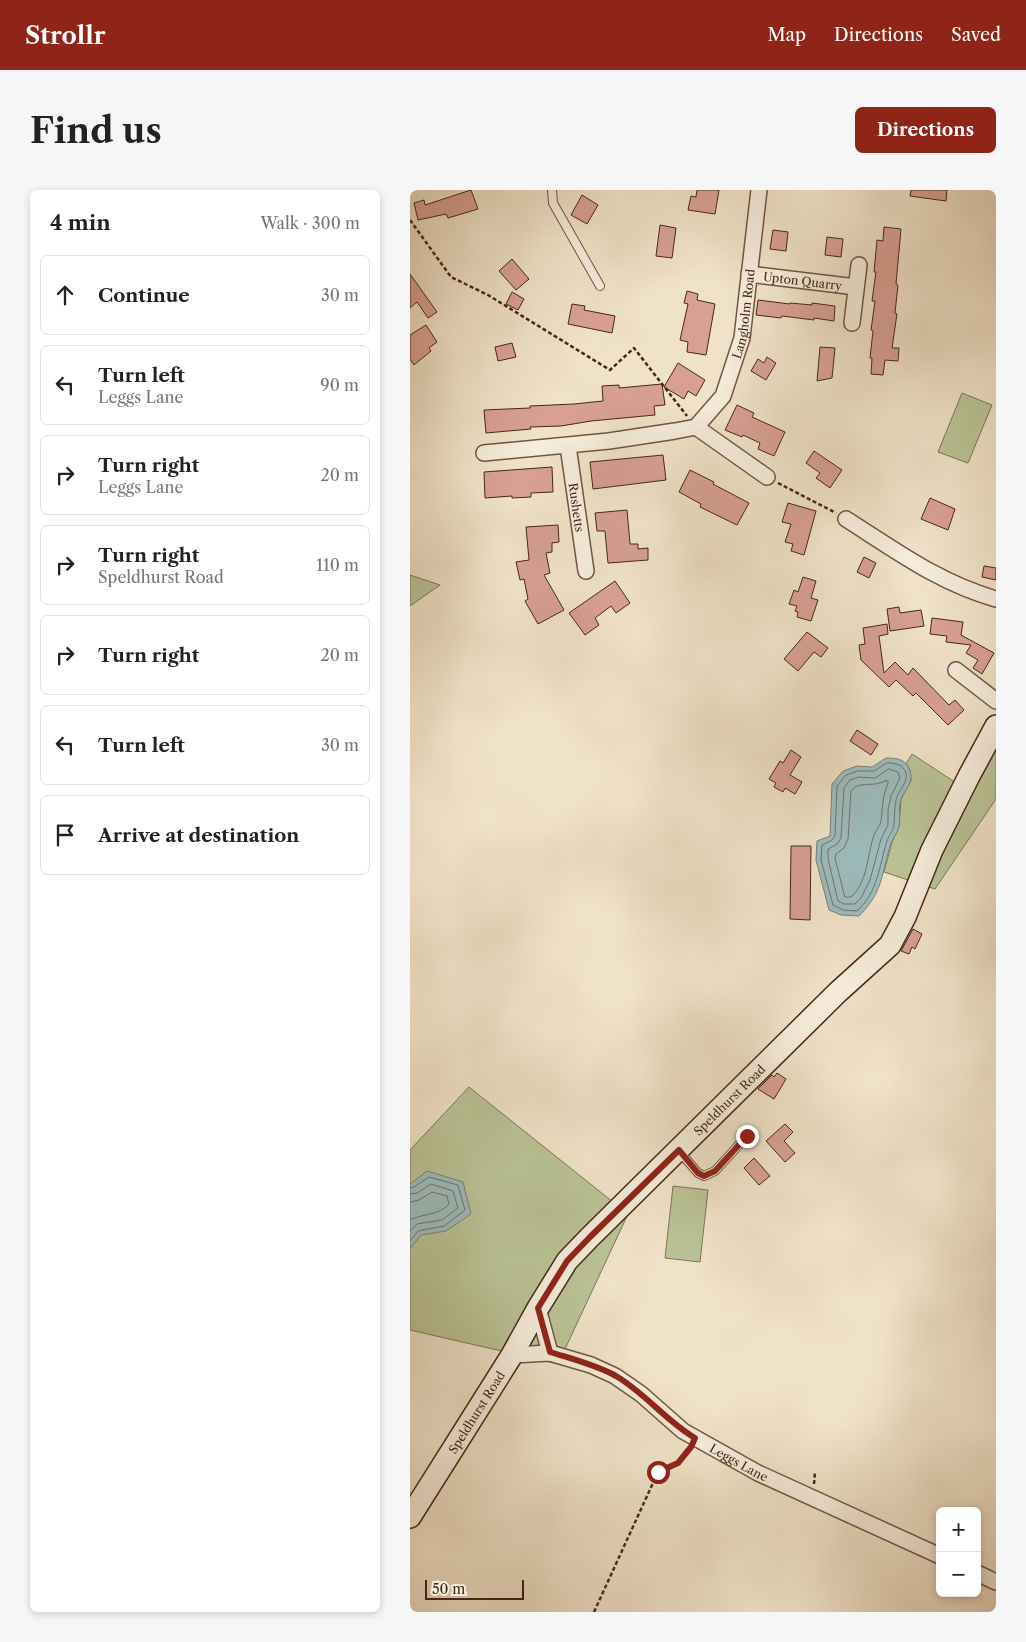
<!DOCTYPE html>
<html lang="en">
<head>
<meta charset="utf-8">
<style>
	body { margin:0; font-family:"Libre Caslon Text",serif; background:#f6f6f6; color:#222 }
	.controls { position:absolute; right:15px; bottom:15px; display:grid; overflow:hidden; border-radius:8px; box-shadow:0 2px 8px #0003 }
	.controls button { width:45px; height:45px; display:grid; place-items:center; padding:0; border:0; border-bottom:1px solid #e0e0e0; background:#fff; color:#222; font:25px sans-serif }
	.scale { position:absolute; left:15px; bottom:12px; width:99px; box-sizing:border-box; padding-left:5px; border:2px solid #472617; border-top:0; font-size:14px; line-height:18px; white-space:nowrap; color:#472617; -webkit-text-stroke:4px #f5ecdb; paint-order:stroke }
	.stop { position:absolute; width:15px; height:15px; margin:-11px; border:4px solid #8f2418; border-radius:50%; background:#fff }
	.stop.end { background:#8f2418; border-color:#fff; box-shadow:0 1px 5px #0008 }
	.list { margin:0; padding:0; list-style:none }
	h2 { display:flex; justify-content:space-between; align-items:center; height:65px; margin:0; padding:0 20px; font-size:21px }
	h2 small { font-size:16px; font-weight:400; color:#767676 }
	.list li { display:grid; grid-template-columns:32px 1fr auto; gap:15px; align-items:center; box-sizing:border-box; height:80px; margin:0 10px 10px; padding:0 10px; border:1px solid #e0e0e0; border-radius:8px }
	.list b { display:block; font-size:19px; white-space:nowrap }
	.list p { margin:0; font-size:16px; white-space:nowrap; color:#767676 }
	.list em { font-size:16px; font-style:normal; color:#767676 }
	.icon { flex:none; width:28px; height:28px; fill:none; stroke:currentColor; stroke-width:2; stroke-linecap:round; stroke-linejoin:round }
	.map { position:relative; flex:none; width:586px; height:1422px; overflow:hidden; border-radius:8px }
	header { display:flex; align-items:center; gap:30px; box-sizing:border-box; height:70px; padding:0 25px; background:#8f2418; color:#fff }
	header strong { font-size:24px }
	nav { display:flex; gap:28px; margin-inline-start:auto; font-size:18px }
	.intro { display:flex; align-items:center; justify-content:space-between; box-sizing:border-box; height:120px; padding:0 30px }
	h1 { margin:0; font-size:35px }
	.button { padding:12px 22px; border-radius:8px; background:#8f2418; color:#fff; font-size:18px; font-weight:700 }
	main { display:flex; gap:30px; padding:0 30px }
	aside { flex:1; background:#fff; border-radius:8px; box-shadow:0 2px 8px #0003 }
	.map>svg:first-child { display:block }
	.green { fill:#bac396; stroke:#807456 }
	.water { fill:#9cbcbd; stroke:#7a807b }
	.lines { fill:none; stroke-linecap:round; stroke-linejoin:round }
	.shore { stroke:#72716a; stroke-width:1 }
	.building { fill:#d7a093; stroke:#472617 }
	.lane-casing { stroke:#715543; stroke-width:10 }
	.street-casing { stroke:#715543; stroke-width:18 }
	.secondary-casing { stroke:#472617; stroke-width:24 }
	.path { stroke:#472617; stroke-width:2.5; stroke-dasharray:4 2.5; stroke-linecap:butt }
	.lane { stroke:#f5ecdb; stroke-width:8 }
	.street { stroke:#f5ecdb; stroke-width:15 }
	.secondary { stroke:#f5ecdb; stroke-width:21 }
	.route { stroke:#8f2418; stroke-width:6 }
	.labels { text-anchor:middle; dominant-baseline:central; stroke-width:4; stroke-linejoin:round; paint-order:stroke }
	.street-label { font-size:12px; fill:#472617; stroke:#f5ecdb }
</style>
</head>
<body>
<header>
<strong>Strollr</strong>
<nav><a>Map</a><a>Directions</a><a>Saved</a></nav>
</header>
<div class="intro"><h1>Find us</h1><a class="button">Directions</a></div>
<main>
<aside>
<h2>4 min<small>Walk · 300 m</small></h2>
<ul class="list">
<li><svg class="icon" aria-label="ahead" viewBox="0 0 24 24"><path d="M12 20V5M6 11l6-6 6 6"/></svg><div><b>Continue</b></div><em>30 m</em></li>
<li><svg class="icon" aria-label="left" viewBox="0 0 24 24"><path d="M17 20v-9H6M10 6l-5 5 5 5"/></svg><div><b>Turn left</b><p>Leggs Lane</p></div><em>90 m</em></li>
<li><svg class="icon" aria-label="right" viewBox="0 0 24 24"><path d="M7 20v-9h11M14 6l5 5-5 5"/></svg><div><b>Turn right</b><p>Leggs Lane</p></div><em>20 m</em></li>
<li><svg class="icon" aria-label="right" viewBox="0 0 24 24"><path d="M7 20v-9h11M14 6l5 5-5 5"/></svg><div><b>Turn right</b><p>Speldhurst Road</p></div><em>110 m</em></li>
<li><svg class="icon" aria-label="right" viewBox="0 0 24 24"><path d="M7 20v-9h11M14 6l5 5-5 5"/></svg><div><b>Turn right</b></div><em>20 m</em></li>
<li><svg class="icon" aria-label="left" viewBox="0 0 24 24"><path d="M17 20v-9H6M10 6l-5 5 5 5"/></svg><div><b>Turn left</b></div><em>30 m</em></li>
<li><svg class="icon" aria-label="arrive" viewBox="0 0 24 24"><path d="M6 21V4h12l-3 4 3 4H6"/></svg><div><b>Arrive at destination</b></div></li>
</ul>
</aside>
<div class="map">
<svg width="586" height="1422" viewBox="0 0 586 1422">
	<rect width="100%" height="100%" fill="#f0e2c8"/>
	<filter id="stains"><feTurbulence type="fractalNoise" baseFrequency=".004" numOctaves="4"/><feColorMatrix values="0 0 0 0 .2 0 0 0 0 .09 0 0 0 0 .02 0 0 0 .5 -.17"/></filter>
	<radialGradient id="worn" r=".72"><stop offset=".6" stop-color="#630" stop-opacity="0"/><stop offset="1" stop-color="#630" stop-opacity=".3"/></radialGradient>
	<!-- green -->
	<g class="green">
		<path d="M 552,203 L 582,215 L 558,273 L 528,262 Z"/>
		<path d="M 0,385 L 30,395 L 0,416 Z"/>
		<path d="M 586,551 L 586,609 L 525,699 L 474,682 L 482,652 L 489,637 L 491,609 L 501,591 L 500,580 L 496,574 L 502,564 L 560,602 Z"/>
		<path d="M 59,897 L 218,1024 L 148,1174 L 0,1140 L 0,960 Z"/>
		<path d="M 263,996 L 298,1000 L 290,1072 L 255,1068 Z"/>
	</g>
	<!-- water -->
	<g class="water">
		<path d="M 476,568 C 486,568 497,569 500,581 C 504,593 495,599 491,609 C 488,618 491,627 489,636 C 488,642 483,648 481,653 C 471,684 474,701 449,726 L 431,725 L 419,720 L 406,670 L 407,651 L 420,646 L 422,594 L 433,581 L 447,576 L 462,577 Z"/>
		<path d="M 17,981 L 53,992 L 61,1024 L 36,1041 L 11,1045 L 0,1059 L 0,994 Z"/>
	</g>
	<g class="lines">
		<!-- shore -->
		<g class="shore">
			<path d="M 477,573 C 484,573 493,574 496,583 C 498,592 490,599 487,607 C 484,616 485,625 484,634 C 484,640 479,645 477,651 C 469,676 468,702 447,721 L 433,720 L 423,715 L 411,670 L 412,655 L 422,650 L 425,646 L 427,596 L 436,585 L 448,581 L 464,581 Z"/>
			<path d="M 479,579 L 488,582 L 490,588 L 481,606 L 478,620 L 478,635 L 471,649 L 460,690 L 451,708 L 445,714 L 434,714 L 428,711 L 418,669 L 418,659 L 427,654 L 431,648 L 434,598 L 440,590 L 449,587 L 465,588 Z"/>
			<path d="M 475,591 L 478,591 L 478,593 C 472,608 473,616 471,631 C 470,636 466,640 464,645 C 457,665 458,692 441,707 L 435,707 L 434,704 L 425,668 L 426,664 L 434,658 L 438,649 L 441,601 C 449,590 463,598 475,591 Z"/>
			<path d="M 0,998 L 4,997 L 19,987 L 48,995 L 55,1020 L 34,1036 L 8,1041 L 0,1051"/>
			<path d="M 0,1004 L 7,1003 L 21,994 L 43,1001 L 48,1018 L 32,1030 L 7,1034 L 0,1041"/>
			<path d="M 0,1012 L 9,1010 L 22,1002 L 37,1006 L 39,1014 C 29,1026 13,1023 0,1030"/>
		</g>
	</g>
	<!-- building -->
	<g class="building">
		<path d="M 61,0 L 68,19 L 38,28 L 36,24 L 8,30 L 4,13 L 14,10 L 15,15 Z"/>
		<path d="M 287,0 L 309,0 L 305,24 L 278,20 L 281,6 L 286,7 Z"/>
		<path d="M 501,0 L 537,0 L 536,11 L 500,6 Z"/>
		<path d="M 172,5 L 188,15 L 177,34 L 161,25 Z"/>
		<path d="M 250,35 L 266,38 L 262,68 L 246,66 Z"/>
		<path d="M 474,37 L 491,39 L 486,94 L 488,95 L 485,123 L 487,124 L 482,158 L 489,158 L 488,171 L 475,170 L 473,185 L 461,184 L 462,168 L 460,168 L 463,141 L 461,140 L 465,111 L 462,111 L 466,82 L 464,82 L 467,50 L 473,51 Z"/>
		<path d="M 363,40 L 378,42 L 376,61 L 360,59 Z"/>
		<path d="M 417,47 L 433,49 L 431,67 L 415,65 Z"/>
		<path d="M 102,69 L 119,89 L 106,100 L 89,81 Z"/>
		<path d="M 0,84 L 27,122 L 18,128 L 7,112 L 0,118 Z"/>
		<path d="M 277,101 L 288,104 L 287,110 L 305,114 L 296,165 L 277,162 L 278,152 L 270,150 L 278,114 L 274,113 Z"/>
		<path d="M 102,102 L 114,109 L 108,120 L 96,114 Z"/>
		<path d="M 348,110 L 380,114 L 380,113 L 402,115 L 402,113 L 425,116 L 424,131 L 404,128 L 404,130 L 372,126 L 371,128 L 346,125 Z"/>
		<path d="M 162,114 L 175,116 L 174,120 L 205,126 L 202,143 L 158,134 Z"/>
		<path d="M 16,135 L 27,152 L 19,158 L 21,161 L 4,175 L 0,169 L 0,145 Z"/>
		<path d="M 102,153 L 106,167 L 88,171 L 85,157 Z"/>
		<path d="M 410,157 L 425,158 L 422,188 L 407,191 Z"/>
		<path d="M 357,167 L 366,173 L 356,190 L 341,181 L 348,169 L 354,173 Z"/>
		<path d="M 268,173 L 295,190 L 286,206 L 278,201 L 274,209 L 254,197 Z"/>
		<path d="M 252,194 L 255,215 L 244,216 L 245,225 L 181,231 L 151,236 L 120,237 L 121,239 L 76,243 L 74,220 L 120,218 L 120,216 L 164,214 L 193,211 L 192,196 L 209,195 L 209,198 Z"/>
		<path d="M 327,215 L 344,223 L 342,227 L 375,242 L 364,266 L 348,259 L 350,253 L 333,245 L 332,247 L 315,240 Z"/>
		<path d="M 404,261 L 432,280 L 420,298 L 406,288 L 410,283 L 396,273 Z"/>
		<path d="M 253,265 L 256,290 L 183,299 L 180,272 Z"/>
		<path d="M 142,277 L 143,302 L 121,303 L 121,307 L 102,308 L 102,306 L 75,308 L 74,282 Z"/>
		<path d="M 280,280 L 304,292 L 303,294 L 339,313 L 327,335 L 290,317 L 291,314 L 269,302 Z"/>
		<path d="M 520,308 L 545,319 L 538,340 L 511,329 Z"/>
		<path d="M 378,313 L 406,321 L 394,365 L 381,361 L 383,354 L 375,352 L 381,334 L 372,332 Z"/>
		<path d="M 217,320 L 220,354 L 228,354 L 228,359 L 238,358 L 238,370 L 198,373 L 195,341 L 187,341 L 185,323 Z"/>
		<path d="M 148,335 L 149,352 L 142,353 L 142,362 L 136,363 L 140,383 L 134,385 L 154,420 L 128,434 L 115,411 L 118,409 L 114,389 L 110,390 L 106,372 L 119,370 L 116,337 Z"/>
		<path d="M 454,367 L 466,373 L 459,388 L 447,382 Z"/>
		<path d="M 574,376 L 586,378 L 586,390 L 572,387 Z"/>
		<path d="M 393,387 L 406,391 L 401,408 L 408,410 L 401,431 L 387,427 L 388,422 L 385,421 L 387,416 L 379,414 L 384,400 L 388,402 Z"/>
		<path d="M 205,391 L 220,413 L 206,423 L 201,416 L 185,428 L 189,435 L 175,445 L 159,423 Z"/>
		<path d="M 489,417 L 490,423 L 511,420 L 514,436 L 480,441 L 477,419 Z"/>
		<path d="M 522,428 L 553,432 L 551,445 L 584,463 L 572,484 L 563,478 L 568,470 L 556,463 L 561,455 L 536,452 L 537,446 L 520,444 Z"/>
		<path d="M 477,434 L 478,444 L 469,446 L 474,483 L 485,472 L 498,485 L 503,478 L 539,515 L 545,510 L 554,520 L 538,535 L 506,503 L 503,506 L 486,490 L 479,497 L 451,470 L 449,455 L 455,454 L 453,438 Z"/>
		<path d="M 397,442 L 418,458 L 411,467 L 404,462 L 388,481 L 374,469 Z"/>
		<path d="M 447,540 L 468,554 L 461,565 L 440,551 Z"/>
		<path d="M 381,560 L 391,567 L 380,585 L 392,592 L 385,604 L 375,598 L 373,602 L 364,597 L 366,593 L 359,589 L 370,571 L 373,573 Z"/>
		<path d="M 381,656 L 401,656 L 400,730 L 380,729 Z"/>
		<path d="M 503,739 L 512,744 L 505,759 L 502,757 L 499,764 L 491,761 Z"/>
		<path d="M 367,883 L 376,889 L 364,909 L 348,899 L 362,885 L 364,887 Z"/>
		<path d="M 375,934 L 383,942 L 374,951 L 385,963 L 375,972 L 356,951 Z"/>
		<path d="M 344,968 L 360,986 L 349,995 L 334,978 Z"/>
	</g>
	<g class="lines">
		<defs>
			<g id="lane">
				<path d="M 142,0 L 143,13 L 190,96"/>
				<path d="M 269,961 L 288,983 L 294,986 L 305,981 L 337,946"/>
			</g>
			<g id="street">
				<path id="s1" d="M 339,84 L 446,97"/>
				<path d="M 442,133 L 449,75"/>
				<path d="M 286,237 L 357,287"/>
				<path id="s2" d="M 158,256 L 176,381"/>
				<path id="s3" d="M 74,263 L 199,251 L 265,241 L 286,237 L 313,206 L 332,148 L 349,0"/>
				<path d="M 436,329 C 485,360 529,393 586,409"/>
				<path d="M 546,480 L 586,511"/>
				<path d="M 128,1118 L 140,1163"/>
				<path id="s4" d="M 102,1165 L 140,1163 L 181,1175 L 205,1186 L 231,1204 L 273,1241 L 348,1283 L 530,1366"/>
				<path d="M 567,1383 L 586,1392"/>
			</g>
			<g id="secondary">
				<path id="s5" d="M 0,1327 L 102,1165 L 128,1118 L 157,1071 L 179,1048 L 428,802 L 480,755 L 495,727 L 522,660 L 559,586 L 586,536"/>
			</g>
		</defs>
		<!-- lane casing -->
		<use href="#lane" class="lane-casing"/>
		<!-- street casing -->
		<use href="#street" class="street-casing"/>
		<!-- secondary casing -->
		<use href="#secondary" class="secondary-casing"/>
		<!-- path -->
		<g class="path">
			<path d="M 0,30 L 41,87 L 78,105 L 200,180 L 224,158 L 277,226"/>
			<path d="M 368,293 L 426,323"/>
			<path d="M 404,1294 L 405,1282"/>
			<path d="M 184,1422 L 248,1282 L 268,1273 L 279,1259"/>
		</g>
		<!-- lane -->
		<use href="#lane" class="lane"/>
		<!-- street -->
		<use href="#street" class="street"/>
		<!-- secondary -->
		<use href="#secondary" class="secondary"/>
	</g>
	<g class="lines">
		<!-- route -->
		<path class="route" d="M 248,1282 L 268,1273 L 281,1257 L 285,1248 C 256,1231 235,1203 206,1186 C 186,1175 162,1169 140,1162 L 128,1118 L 157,1071 L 179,1048 L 269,960 L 288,983 L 294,986 L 305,981 L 337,946"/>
	</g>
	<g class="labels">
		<!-- street labels -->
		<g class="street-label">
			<text stroke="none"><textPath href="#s1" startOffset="54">Upton Quarry</textPath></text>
			<text stroke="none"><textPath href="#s3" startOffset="340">Langholm Road</textPath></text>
			<text stroke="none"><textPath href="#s2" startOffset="62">Rushetts</textPath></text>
			<text stroke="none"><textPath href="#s5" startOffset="529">Speldhurst Road</textPath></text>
			<text stroke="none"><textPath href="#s5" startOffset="124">Speldhurst Road</textPath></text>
			<text stroke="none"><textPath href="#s4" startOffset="259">Leggs Lane</textPath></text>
		</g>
	</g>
	<rect width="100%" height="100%" filter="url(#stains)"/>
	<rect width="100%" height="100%" fill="url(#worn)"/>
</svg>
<div class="controls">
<button>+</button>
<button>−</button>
</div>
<div class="scale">50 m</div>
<div class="stop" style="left:248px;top:1282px"></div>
<div class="stop end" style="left:337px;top:946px"></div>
</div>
</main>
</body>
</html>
